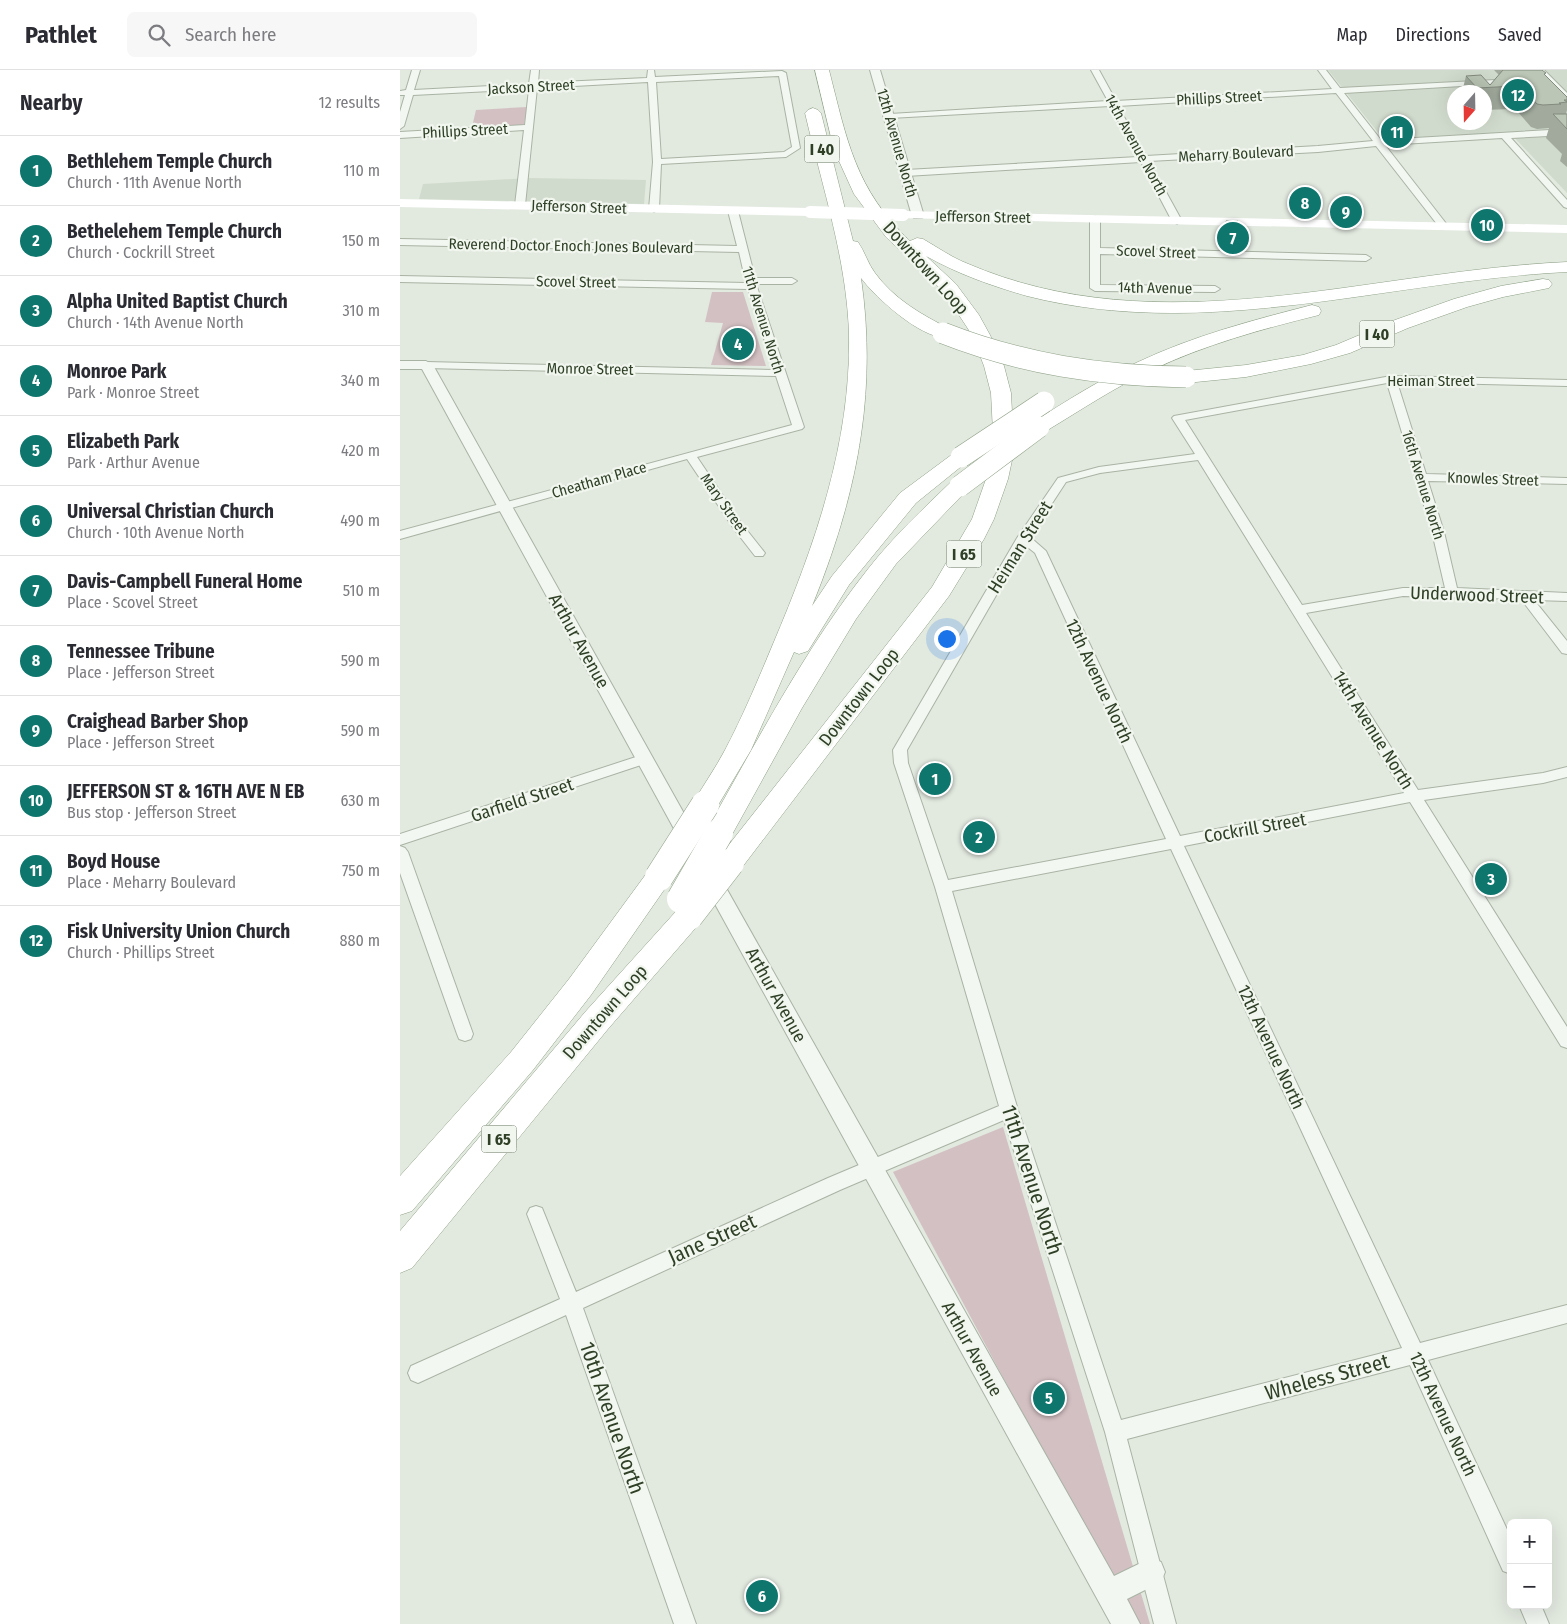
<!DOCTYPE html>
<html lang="en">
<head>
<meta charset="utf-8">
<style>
	body { margin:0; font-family:"Fira Sans Condensed",sans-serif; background:#f7f7f7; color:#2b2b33 }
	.controls { position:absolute; right:15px; bottom:15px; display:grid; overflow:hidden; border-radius:8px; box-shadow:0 5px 20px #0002 }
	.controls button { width:45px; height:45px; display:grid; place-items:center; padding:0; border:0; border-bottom:1px solid #e1e1e2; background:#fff; color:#2b2b33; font:25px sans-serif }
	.compass { position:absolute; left:1047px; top:15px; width:45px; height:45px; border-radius:50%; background:#fff; box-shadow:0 5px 20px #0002; rotate:200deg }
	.you { position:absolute; left:546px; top:568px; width:18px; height:18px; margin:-12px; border:4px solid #fff; border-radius:50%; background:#1a73e8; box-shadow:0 0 0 8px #1a73e833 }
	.badge { display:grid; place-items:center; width:32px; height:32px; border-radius:50%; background:#0f766e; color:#fff; font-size:16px; font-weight:700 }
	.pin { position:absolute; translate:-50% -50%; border:2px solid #fff; box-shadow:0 1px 5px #0006 }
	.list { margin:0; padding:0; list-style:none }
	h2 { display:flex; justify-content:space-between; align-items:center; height:65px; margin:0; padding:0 20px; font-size:21px }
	h2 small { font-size:16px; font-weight:400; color:#7c7c81 }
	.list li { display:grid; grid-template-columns:32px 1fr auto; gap:15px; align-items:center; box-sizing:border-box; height:70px; padding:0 20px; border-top:1px solid #e1e1e2 }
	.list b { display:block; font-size:19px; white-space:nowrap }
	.list p { margin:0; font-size:16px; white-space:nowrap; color:#7c7c81 }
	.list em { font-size:16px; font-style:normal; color:#7c7c81 }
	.icon { flex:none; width:28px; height:28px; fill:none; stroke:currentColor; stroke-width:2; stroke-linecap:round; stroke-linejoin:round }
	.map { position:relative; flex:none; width:1167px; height:1554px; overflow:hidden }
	header { display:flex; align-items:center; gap:30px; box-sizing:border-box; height:70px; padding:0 25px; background:#fff; border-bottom:1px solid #e1e1e2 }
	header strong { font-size:24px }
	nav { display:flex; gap:28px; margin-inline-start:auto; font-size:18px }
	.search { width:350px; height:45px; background:#f7f7f7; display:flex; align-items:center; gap:12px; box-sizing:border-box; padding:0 18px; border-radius:8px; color:#7c7c81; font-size:19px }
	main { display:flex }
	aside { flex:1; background:#fff }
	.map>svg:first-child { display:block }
	.built { fill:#d1dbcd; fill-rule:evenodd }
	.green { fill:#d3c0c3 }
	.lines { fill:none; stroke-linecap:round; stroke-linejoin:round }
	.minor-casing { stroke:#a9b3a4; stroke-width:2 }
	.tertiary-casing { stroke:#a9b3a4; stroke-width:2 }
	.motorway-casing { stroke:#8ea086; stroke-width:1 }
	.minor { fill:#f3f7f2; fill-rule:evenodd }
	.tertiary { fill:#f3f7f2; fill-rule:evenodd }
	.secondary { fill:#fff; fill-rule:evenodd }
	.motorway { fill:#fff; fill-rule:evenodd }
	.motorway-bridge-far1-casing { stroke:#8ea086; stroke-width:22; stroke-linecap:butt }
	.motorway-bridge-casing { stroke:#8ea086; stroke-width:29; stroke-linecap:butt }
	.secondary-bridge { stroke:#fff; stroke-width:12 }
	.motorway-bridge-far1 { stroke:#fff; stroke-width:21 }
	.motorway-bridge { stroke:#fff; stroke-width:28 }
	.wall { fill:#a1aa9d }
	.building { fill:#bbc6b6; stroke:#838b7f }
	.labels { text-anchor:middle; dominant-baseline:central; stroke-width:4.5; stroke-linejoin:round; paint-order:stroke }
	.far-street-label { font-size:15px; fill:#2f4027; stroke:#f1f6ee }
	.shield { fill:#f1f6ee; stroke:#697763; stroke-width:1 }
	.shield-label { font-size:16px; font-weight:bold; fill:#2f4027 }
	.street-label { font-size:18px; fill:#2f4027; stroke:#f1f6ee }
	.near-street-label { font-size:21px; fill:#2f4027; stroke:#f1f6ee }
</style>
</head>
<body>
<header>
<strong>Pathlet</strong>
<div class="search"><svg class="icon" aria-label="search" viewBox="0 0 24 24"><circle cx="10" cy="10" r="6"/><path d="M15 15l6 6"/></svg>Search here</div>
<nav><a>Map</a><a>Directions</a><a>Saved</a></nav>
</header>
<main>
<aside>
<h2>Nearby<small>12 results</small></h2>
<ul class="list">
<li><span class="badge">1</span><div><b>Bethlehem Temple Church</b><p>Church · 11th Avenue North</p></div><em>110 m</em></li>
<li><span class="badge">2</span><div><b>Bethelehem Temple Church</b><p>Church · Cockrill Street</p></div><em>150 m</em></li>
<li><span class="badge">3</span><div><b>Alpha United Baptist Church</b><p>Church · 14th Avenue North</p></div><em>310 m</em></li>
<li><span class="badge">4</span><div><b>Monroe Park</b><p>Park · Monroe Street</p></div><em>340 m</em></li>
<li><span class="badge">5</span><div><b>Elizabeth Park</b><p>Park · Arthur Avenue</p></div><em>420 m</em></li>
<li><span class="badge">6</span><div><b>Universal Christian Church</b><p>Church · 10th Avenue North</p></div><em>490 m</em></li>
<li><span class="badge">7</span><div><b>Davis-Campbell Funeral Home</b><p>Place · Scovel Street</p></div><em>510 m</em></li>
<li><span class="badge">8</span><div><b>Tennessee Tribune</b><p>Place · Jefferson Street</p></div><em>590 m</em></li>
<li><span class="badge">9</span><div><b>Craighead Barber Shop</b><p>Place · Jefferson Street</p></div><em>590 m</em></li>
<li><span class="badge">10</span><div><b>JEFFERSON ST &amp; 16TH AVE N EB</b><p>Bus stop · Jefferson Street</p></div><em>630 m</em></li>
<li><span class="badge">11</span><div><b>Boyd House</b><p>Place · Meharry Boulevard</p></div><em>750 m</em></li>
<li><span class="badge">12</span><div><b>Fisk University Union Church</b><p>Church · Phillips Street</p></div><em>880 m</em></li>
</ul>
</aside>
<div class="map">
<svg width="1167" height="1554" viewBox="0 0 1167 1554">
	<rect width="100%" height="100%" fill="#e2e9df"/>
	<!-- built -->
	<g class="built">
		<path d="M 928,0 L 1167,0 L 1167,123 L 1109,62 L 984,70 ZM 1054,22 L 1084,22 L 1084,52 L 1054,52 Z"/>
		<path d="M 130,108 L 246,110 L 244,134 L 19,129 L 23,114 Z"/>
	</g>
	<!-- green -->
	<g class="green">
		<path d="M 127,37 L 124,55 L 72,57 L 76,40 Z"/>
		<path d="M 312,222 L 343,222 L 366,296 L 311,295 L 323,253 L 305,252 Z"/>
		<path d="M 603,1057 L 750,1554 L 735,1554 L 493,1102 Z"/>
	</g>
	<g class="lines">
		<defs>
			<g id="minor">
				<path d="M 12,0 L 20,0 L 14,20 L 129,14 L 131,0 L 139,0 L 138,13 L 247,8 L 248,0 L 254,0 L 255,7 L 382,1 L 386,3 L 400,78 L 386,87 L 261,94 L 259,139 L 254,142 L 249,139 L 253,92 L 248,12 L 137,18 L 125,135 L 120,138 L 115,135 L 124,60 L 0,68 L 0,62 L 125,55 L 129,19 L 13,25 L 4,56 L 0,59 L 0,42 L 5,25 L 0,25 L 0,21 L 6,20 ZM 379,6 L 392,77 L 384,82 L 261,89 L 256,12 Z"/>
				<path d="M 691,0 L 699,0 L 716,31 L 932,19 L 918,0 L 926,0 L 940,18 L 1115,9 L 1115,13 L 1112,13 L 944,23 L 981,70 L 1167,59 L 1167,65 L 1111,68 L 1167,130 L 1167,138 L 1164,137 L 1102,68 L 985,75 L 1048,156 L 1043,159 L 1040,158 L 976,76 L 918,82 L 749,91 L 782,151 L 777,154 L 772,151 L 741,92 L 506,106 L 502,103 L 506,100 L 738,87 L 710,36 L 490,48 L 486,46 L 490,44 L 708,31 ZM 936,23 L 973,71 L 918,76 L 746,86 L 718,36 Z"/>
				<path d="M 1135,0 L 1144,0 L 1167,23 L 1167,29 Z"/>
				<path d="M 333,138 L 338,141 L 355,208 L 392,208 L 397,211 L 392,214 L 356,214 L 404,357 L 402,359 L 297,387 L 342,454 L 365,483 L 363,486 L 355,486 L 334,459 L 287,389 L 0,469 L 0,461 L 392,355 L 376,306 L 26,298 L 21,295 L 26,292 L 374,300 L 348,219 L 0,212 L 0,206 L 346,213 L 339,182 L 0,175 L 0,169 L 337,176 L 328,141 Z"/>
				<path d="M 695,146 L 700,149 L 700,178 L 966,185 L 971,188 L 966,191 L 700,184 L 700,215 L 815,216 L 820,219 L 815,222 L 695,221 L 690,218 L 690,149 Z"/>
				<path d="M 991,306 L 1167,310 L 1167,316 L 997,312 L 1026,404 L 1167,408 L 1167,414 L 1028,411 L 1044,462 L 1057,518 L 1167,523 L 1167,531 L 1134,530 L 1167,571 L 1167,584 L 1162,583 L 1121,529 L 1003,526 L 906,543 L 1018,720 L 1143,703 L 1167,697 L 1167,707 L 1143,713 L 1024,730 L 1167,957 L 1167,978 L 1161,976 L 1010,732 L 784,776 L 1020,1273 L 1167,1235 L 1167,1253 L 1028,1290 L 1111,1468 L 1111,1504 L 1103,1501 L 1010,1295 L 727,1369 L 776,1554 L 754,1554 L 705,1362 L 604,1050 L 440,1120 L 183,1238 L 296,1554 L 274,1554 L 166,1245 L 18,1313 L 11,1310 L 8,1303 L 11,1296 L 160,1229 L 127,1144 L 130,1138 L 136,1136 L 142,1138 L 176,1222 L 428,1108 L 599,1036 L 535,817 L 494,693 L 493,680 L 617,468 L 658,408 L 699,397 L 795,384 L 772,348 L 774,346 ZM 987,313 L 1032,462 L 1045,518 L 1003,518 L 902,535 L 785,350 ZM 798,390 L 1004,723 L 780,766 L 646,481 L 630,467 L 666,412 L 700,403 ZM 625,475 L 635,483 L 766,769 L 548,810 L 508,693 L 507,680 ZM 771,779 L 1002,1278 L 721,1350 L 618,1040 L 552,821 Z"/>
				<path d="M 245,684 L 250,686 L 252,689 L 250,692 L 0,775 L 0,764 Z"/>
				<path d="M 0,776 L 5,778 L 8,782 L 73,964 L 71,969 L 65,971 L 59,969 L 57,964 L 0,803 Z"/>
				<path d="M 1119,1535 L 1141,1535 L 1149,1554 L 1127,1554 Z"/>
			</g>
			<g id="tertiary">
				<path d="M 470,0 L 480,0 L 524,146 L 522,148 L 514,148 L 512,146 Z"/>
				<path d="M 0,291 L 26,291 L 33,295 L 300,772 L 298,777 L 291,779 L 284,777 L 22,299 L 0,299 Z"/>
				<path d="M 309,798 L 316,800 L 714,1506 L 751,1488 L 761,1492 L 765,1502 L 761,1512 L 727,1529 L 740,1554 L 711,1554 L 299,805 L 302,800 Z"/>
			</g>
			<g id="motorway">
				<path d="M 415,0 L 429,0 C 447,70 455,119 510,171 L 517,168 L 523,169 C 537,177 551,187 566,193 C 760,277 967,201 1167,192 L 1167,202 C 987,211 807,272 627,226 C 592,216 558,204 526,186 L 556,214 L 579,245 L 590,265 L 604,296 L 611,323 L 614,381 L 608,409 L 594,449 L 584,469 L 549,526 L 340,800 L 330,803 L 320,800 L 316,793 L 320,786 L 532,517 L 572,449 L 586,409 L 594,381 L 591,323 L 584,296 L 572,265 L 544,222 L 486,167 L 454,124 L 434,80 Z"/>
				<path d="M 413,38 L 418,40 L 421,43 L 453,171 L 458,172 C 465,182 468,194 475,203 C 494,229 522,245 550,259 L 552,263 L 550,267 C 525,273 475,227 461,208 C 478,325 456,428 412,536 L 432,506 L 500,423 L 554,383 L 561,381 L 568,383 L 571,387 L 568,391 L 516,433 L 449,515 L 408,581 L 399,584 L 394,582 L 351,680 L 314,742 L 305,745 L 296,742 L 292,735 C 302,717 315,699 325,680 C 343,646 358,610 373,574 C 415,475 451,373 449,265 C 447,190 422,116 405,43 L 408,40 Z"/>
				<path d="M 1143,209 L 1149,210 L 1152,214 L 1149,218 L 1103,227 L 1067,237 L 1008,258 L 950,283 L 911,294 L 846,307 L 786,313 L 779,311 L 776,307 L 779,303 L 786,301 L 846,295 L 903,285 L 936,275 L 995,250 L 1054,229 L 1101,216 Z"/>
				<path d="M 912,235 L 919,237 L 921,241 L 919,245 C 862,259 804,275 752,300 C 715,317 681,340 646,361 L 639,363 L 632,361 L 629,357 L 632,353 C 666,331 701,309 738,292 C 793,266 853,250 912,235 Z"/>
				<path d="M 560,410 L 568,411 L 571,416 L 496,494 L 456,549 L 402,638 L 329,770 L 319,773 L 309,770 L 305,763 C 356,673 404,580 468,499 C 493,467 523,439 552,411 Z"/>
				<path d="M 259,797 L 269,800 L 273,807 L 191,925 L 133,1000 L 12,1141 L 0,1145 L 0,1106 L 111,982 L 169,909 L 249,800 Z"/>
				<path d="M 289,835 L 299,838 L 303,846 L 299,854 L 208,959 L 12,1198 L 0,1203 L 0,1161 L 186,941 L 279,838 Z"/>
			</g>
		</defs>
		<!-- minor casing -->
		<use href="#minor" class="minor-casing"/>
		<!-- tertiary casing -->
		<use href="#tertiary" class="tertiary-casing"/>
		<!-- motorway casing -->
		<use href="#motorway" class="motorway-casing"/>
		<!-- minor -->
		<use href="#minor" class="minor"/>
		<!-- tertiary -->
		<use href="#tertiary" class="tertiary"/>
		<!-- secondary -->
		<g class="secondary">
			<path d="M 0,129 L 410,138 L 416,142 L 410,146 L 0,137 Z"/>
			<path d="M 503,141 L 1167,155 L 1167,163 L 498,148 L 496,145 L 498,142 Z"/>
		</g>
		<!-- motorway -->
		<use href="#motorway" class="motorway"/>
		<defs>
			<g id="motorway-bridge-far1">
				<path d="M 543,263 C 622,294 701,306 786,307"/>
				<path d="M 561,387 L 644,332"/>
				<path d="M 560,416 L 639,357"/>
			</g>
			<g id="motorway-bridge">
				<path d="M 259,807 L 305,735"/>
				<path d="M 281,829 L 319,763"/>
				<path d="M 289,846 L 330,793"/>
			</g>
		</defs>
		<!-- motorway-bridge-far1 casing -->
		<use href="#motorway-bridge-far1" class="motorway-bridge-far1-casing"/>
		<!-- motorway-bridge casing -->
		<use href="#motorway-bridge" class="motorway-bridge-casing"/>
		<!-- secondary-bridge -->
		<path class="secondary-bridge" d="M 410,142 L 503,145"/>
		<!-- motorway-bridge-far1 -->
		<use href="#motorway-bridge-far1" class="motorway-bridge-far1"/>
		<!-- motorway-bridge -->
		<use href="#motorway-bridge" class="motorway-bridge"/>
	</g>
	<!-- wall -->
	<g class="wall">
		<path d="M 1094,0 L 1142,0 L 1145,5 L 1167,27 L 1167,40 L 1166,44 L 1167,44 L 1167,97 L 1160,91 L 1162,84 L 1146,68 L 1149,58 L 1137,59 L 1131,57 L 1118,42 L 1114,42 L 1111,39 L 1084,40 L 1084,22 L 1062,22 L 1066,6 L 1090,15 L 1099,5 Z"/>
		<path d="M 826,151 L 840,164 L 839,172 L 827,172 L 825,159 Z"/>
	</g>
	<!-- building -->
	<g class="building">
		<path d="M 1103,0 L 1142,0 L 1146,3 L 1144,4 L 1167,27 L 1167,30 L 1164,30 L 1167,32 L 1159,33 L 1161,34 L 1143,35 L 1137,34 L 1123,19 L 1120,19 L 1116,16 L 1077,18 L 1066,6 L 1081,5 L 1090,15 Z"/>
		<path d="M 1153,44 L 1167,44 L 1167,59 Z"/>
		<path d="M 826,151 L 838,151 L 840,164 L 828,163 Z"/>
	</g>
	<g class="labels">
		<!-- far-street labels -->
		<g class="far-street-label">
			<text transform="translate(131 17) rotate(-3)">Jackson Street</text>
			<text transform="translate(819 28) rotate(-3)">Phillips Street</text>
			<text transform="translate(65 61) rotate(-3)">Phillips Street</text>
			<text transform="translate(497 73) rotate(74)">12th Avenue North</text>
			<text transform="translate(736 75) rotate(61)">14th Avenue North</text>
			<text transform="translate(836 84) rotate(-3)">Meharry Boulevard</text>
			<text transform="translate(179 137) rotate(2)">Jefferson Street</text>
			<text transform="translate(583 147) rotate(1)">Jefferson Street</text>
			<text transform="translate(171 176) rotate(1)">Reverend Doctor Enoch Jones Boulevard</text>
			<text transform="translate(756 182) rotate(2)">Scovel Street</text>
			<text transform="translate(176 212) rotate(1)">Scovel Street</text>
			<text transform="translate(755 218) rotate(1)">14th Avenue</text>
			<text transform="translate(363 250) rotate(73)">11th Avenue North</text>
			<text transform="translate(190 299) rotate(1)">Monroe Street</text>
			<text x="1031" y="311">Heiman Street</text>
			<text transform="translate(1093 409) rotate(2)">Knowles Street</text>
			<text transform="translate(199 410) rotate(-16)">Cheatham Place</text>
			<text transform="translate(1023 415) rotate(73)">16th Avenue North</text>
			<text transform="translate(324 434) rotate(55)">Mary Street</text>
		</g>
		<!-- shield labels -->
		<g class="shield">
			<rect x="404.5" y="65.5" width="35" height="27" rx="4"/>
			<rect x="959.5" y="250.5" width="35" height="27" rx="4"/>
			<rect x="546.5" y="470.5" width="35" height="27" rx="4"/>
			<rect x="81.5" y="1055.5" width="35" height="27" rx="4"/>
		</g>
		<g class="shield-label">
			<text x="422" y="79">I 40</text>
			<text x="977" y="264">I 40</text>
			<text x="564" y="484">I 65</text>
			<text x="99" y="1069">I 65</text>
		</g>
		<!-- street labels -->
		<g class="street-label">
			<text transform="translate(526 198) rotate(48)">Downtown Loop</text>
			<text transform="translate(620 477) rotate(-58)">Heiman Street</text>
			<text transform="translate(1077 525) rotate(2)">Underwood Street</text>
			<text transform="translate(179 571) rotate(61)">Arthur Avenue</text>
			<text transform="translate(699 611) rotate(65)">12th Avenue North</text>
			<text transform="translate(459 627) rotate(-52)">Downtown Loop</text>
			<text transform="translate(973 660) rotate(58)">14th Avenue North</text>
			<text transform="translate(122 730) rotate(-18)">Garfield Street</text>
			<text transform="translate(855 758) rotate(-10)">Cockrill Street</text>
			<text transform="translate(376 925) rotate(61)">Arthur Avenue</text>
			<text transform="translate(205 942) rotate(-49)">Downtown Loop</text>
			<text transform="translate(871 977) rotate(65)">12th Avenue North</text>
			<text transform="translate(572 1279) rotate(61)">Arthur Avenue</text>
			<text transform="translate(1043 1344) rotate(65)">12th Avenue North</text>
		</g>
		<!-- near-street labels -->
		<g class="near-street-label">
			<text transform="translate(632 1110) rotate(72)">11th Avenue North</text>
			<text transform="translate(312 1169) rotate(-24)">Jane Street</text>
			<text transform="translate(927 1307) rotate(-15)">Wheless Street</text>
			<text transform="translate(212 1348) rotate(71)">10th Avenue North</text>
		</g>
	</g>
</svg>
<div class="controls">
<button>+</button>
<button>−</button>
</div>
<svg class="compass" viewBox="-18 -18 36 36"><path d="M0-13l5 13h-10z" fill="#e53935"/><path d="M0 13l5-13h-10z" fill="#7c7c81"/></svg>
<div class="you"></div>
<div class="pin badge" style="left:535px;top:709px">1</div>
<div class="pin badge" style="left:579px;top:767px">2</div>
<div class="pin badge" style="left:1091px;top:809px">3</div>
<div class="pin badge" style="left:338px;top:274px">4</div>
<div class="pin badge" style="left:649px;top:1328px">5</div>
<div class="pin badge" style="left:362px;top:1526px">6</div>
<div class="pin badge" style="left:833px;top:168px">7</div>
<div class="pin badge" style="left:905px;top:133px">8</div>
<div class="pin badge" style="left:946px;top:142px">9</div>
<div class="pin badge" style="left:1087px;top:155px">10</div>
<div class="pin badge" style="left:997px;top:62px">11</div>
<div class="pin badge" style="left:1118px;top:25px">12</div>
</div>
</main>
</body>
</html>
